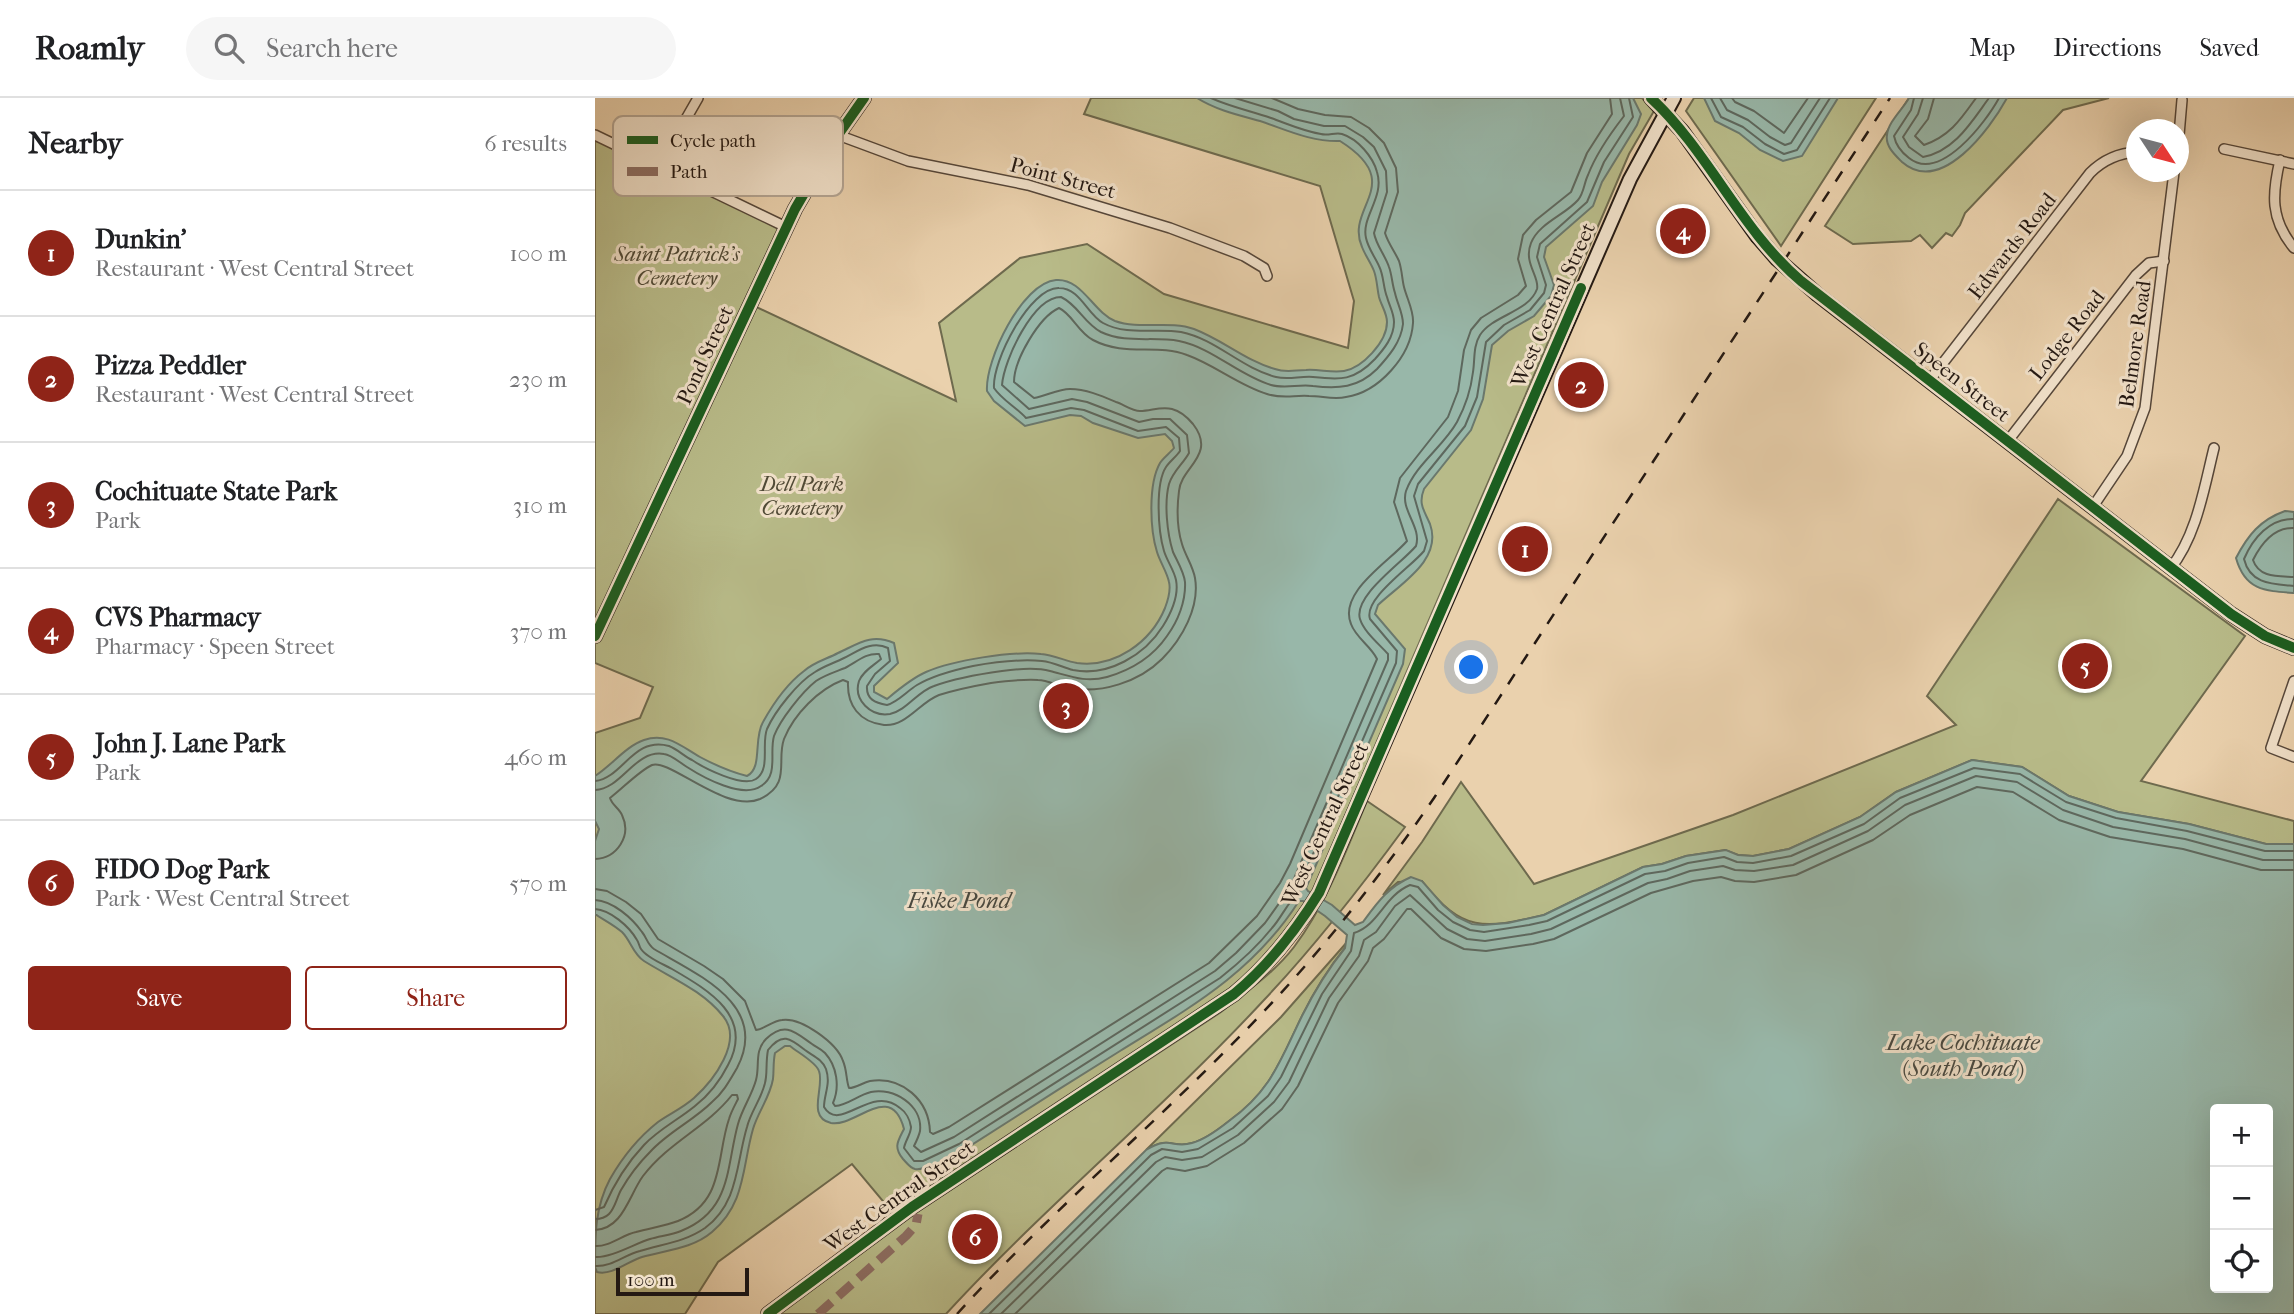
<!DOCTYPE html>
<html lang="en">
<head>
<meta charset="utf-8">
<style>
	body { margin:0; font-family:"IM FELL French Canon",serif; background:#f6f6f6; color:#202124 }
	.controls { position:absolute; right:21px; bottom:21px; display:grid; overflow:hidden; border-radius:7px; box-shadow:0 7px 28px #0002 }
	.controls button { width:63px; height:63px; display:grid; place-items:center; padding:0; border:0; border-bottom:2px solid #e0e0e0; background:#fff; color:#202124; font:35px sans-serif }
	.compass { position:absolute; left:1531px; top:21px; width:63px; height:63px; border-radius:50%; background:#fff; box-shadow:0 7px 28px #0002; rotate:126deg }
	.scale { position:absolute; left:21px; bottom:18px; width:133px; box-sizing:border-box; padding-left:7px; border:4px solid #241913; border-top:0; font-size:19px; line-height:24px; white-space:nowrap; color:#241913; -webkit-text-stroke:5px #f1e1ca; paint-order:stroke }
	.you { position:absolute; left:877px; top:570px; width:24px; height:24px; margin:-18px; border:5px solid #fff; border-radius:50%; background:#1a73e8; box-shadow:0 0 0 10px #1a73e833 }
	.badge { display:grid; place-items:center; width:46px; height:46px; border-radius:50%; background:#8f2418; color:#fff; font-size:23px; font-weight:700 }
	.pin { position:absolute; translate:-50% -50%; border:4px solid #fff; box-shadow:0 2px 7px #0006 }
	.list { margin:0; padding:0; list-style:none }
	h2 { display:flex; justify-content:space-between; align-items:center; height:91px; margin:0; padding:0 28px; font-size:30px }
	h2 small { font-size:23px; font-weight:400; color:#757577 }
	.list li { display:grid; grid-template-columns:46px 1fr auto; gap:21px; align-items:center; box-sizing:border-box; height:126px; padding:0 28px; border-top:2px solid #e0e0e0 }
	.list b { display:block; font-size:26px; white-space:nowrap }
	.list p { margin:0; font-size:23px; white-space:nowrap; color:#757577 }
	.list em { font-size:23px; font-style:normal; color:#757577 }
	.actions { display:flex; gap:14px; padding:21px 28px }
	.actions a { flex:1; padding:16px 0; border:2px solid #8f2418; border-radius:7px; text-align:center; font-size:24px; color:#8f2418 }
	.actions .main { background:#8f2418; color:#fff }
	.icon { flex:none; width:38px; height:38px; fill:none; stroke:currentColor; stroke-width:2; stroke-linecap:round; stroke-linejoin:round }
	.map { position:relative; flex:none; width:1699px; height:1216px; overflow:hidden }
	header { display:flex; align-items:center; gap:42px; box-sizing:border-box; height:98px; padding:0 35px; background:#fff; border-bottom:2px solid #e0e0e0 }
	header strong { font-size:33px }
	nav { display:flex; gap:38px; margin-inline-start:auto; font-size:24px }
	.search { width:490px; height:63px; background:#f6f6f6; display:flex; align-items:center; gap:18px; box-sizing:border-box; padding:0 24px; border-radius:38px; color:#757577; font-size:26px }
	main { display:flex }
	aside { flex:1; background:#fff }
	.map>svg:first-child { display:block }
	.green { fill:#b8bb89; stroke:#6e6a4e; stroke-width:2 }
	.water { fill:#98b7a9; stroke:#6a786d; stroke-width:2; fill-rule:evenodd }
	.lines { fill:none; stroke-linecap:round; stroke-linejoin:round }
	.shore { stroke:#5e685e; stroke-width:2 }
	.street-casing { stroke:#56473a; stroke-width:12 }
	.secondary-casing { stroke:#241913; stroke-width:16 }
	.street { stroke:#f1e1ca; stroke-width:9 }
	.secondary { stroke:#f1e1ca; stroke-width:12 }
	.rail { stroke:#241913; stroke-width:2.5; stroke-dasharray:12 12; stroke-linecap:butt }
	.secondary-bridge-casing { stroke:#241913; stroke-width:16; stroke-linecap:butt }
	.secondary-bridge { stroke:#f1e1ca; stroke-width:12 }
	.quiet { stroke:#8d6e63; stroke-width:9; stroke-dasharray:18 9; stroke-linecap:butt }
	.cycleway-casing { stroke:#f1e1ca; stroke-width:15 }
	.cycleway { stroke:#1b5e20; stroke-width:10 }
	.labels { text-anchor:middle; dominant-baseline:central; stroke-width:6; stroke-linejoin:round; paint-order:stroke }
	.street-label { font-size:21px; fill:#241913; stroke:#f1e1ca }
	.park-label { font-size:21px; font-style:italic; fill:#504a36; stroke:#f1e1ca }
	.water-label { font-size:23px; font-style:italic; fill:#474840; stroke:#f1e1ca }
	.key { fill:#f1e1ca; stroke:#b4a593; stroke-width:2 }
	.key-label { font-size:19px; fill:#241913 }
</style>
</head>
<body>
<header>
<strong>Roamly</strong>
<div class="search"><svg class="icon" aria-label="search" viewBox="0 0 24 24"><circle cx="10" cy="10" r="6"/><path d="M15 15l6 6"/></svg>Search here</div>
<nav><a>Map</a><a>Directions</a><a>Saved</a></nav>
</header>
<main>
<aside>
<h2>Nearby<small>6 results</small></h2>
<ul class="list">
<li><span class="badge">1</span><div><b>Dunkin'</b><p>Restaurant · West Central Street</p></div><em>100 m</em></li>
<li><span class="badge">2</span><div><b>Pizza Peddler</b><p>Restaurant · West Central Street</p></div><em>230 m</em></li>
<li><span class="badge">3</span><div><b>Cochituate State Park</b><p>Park</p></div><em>310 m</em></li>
<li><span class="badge">4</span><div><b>CVS Pharmacy</b><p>Pharmacy · Speen Street</p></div><em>370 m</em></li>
<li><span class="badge">5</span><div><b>John J. Lane Park</b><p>Park</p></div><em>460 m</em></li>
<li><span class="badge">6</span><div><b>FIDO Dog Park</b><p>Park · West Central Street</p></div><em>570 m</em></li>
</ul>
<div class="actions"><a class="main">Save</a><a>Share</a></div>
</aside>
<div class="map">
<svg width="1699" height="1216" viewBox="0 0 1699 1216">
	<rect width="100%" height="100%" fill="#ead1ad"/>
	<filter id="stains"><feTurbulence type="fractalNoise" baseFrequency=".00286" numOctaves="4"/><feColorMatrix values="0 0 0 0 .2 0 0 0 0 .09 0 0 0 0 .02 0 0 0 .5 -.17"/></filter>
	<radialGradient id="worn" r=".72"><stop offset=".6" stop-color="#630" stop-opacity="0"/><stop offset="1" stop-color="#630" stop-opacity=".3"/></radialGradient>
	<!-- green -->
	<g class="green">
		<path d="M 496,0 L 1047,0 L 1059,13 L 1034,56 L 740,741 L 718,806 L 656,882 L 302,1120 L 257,1066 L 123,1164 L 90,1216 L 0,1216 L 0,635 L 45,620 L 58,589 L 0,565 L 0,37 L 191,129 L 155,206 L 361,303 L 344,225 L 425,160 L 492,146 L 569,196 L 753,250 L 759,203 L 725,88 L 489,16 Z"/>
		<path d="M 1099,0 L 1281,0 L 1186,148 L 1091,13 Z"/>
		<path d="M 1314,0 L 1514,0 L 1468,12 L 1370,115 L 1365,127 L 1357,138 L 1351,135 L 1337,150 L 1325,137 L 1316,143 L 1258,146 L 1230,128 Z"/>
		<path d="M 1463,401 L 1650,538 L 1546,683 L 1699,723 L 1699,746 L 1671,746 L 1594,726 L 1523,714 L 1474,698 L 1427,669 L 1377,662 L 1301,694 L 1265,719 L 1194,751 L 1158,758 L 1143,757 L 1130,752 L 1091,758 L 1067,766 L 1048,769 L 949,817 C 888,831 868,835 827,783 L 803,784 L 788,797 L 827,744 L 866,684 L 939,786 L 1138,717 L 1361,627 L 1332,598 Z"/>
		<path d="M 772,703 L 810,729 C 766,789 720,848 669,902 C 568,1011 452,1106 351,1216 L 184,1216 L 320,1115 L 626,914 C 651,894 679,875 699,849 C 732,805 751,753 772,703 Z"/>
		<path d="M 753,843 L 750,850 C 733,871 719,894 707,918 C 685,963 676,993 634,1023 C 624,1031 609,1042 597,1045 C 577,1051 576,1037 551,1052 L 686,919 Z"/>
	</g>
	<!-- water -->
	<g class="water">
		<path d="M 602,0 L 1038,0 L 1046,16 L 1042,27 L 1007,84 L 998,108 L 951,149 L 949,159 L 959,187 L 956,198 L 939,218 L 913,233 L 897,247 L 888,301 L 876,332 L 829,391 C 823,406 829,412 835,426 C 848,462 805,486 783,507 L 780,516 L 810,551 L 808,566 L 711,790 L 713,793 L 737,807 L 760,827 L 768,824 C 782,805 793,789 816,779 L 827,783 L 848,807 L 862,819 L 877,826 L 888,827 L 913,825 L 949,817 L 1048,769 L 1067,766 L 1091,758 L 1131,752 L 1143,757 L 1158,758 L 1194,751 L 1265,719 L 1301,694 L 1377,662 L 1427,669 L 1474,698 L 1523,714 L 1594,726 L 1671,746 L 1699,746 L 1699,1216 L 385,1216 L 551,1052 C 576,1037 577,1051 597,1045 C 609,1042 624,1031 634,1023 C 676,993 685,963 707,918 C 719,894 733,871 750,850 L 752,837 L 730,818 L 708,803 L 704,803 C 658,875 596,909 525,953 C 472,986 420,1019 367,1053 C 356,1058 332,1073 320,1071 C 315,1070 311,1064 308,1061 C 298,1049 303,1043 309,1031 C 296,982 260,1030 236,1025 C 211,1019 230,989 224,973 C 221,964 202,954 195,948 L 190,948 L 180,955 C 178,964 179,972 178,981 C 175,999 163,1014 158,1031 C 147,1069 151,1105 117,1134 C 97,1151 71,1152 47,1159 C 33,1163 17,1178 2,1174 L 0,1169 C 0,1137 0,1109 15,1081 C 27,1060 44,1039 63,1024 C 74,1016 88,1010 99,1000 C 118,983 149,943 128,918 C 107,892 76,880 49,863 C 38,856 36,843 27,834 C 19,827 9,822 0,816 L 0,743 L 4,731 L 0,723 L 0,678 C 16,668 31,648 49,642 C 72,634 87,649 105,659 C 120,667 136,674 152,678 C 168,670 158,641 168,624 C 178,606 193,585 209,573 C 219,564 232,561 243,555 C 263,546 276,535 299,545 L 303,565 L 279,588 L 279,594 L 292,601 C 304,591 317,580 331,574 C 359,562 416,553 446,556 C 459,557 470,563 482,565 C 520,570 556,544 570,510 C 573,502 576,492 574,484 C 572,474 565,464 562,454 C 555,432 553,386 565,365 C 568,360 575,355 579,350 L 577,343 L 570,336 L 543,340 L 498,325 L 486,318 L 475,317 L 430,328 L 399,303 L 392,293 C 390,262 427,185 461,182 C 487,180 498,214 520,223 C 545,232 574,222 599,231 C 628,242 651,263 680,271 C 691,275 700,272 711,272 C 724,271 736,275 749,273 C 767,270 792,244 792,224 C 792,215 786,207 784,199 C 782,190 782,181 779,173 C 776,165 770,157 767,149 C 749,109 813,86 745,43 C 716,44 692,32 665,23 C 643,17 621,12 602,0 ZM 1620,1011 L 1673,1011 L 1673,1190 L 1620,1190 Z"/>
		<path d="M 1109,0 L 1243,0 L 1207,58 L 1188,63 L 1165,52 L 1144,35 L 1120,23 Z"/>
		<path d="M 1314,0 L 1412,0 C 1395,31 1346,98 1307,64 C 1300,57 1290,48 1292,37 C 1293,24 1308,11 1314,0 Z"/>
		<path d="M 1690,413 L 1699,414 L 1699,495 C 1669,493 1650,492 1641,460 C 1653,437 1665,422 1690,413 Z"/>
	</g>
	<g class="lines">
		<!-- shore -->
		<g class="shore">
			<path d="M 1116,0 L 1126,19 L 1148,29 L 1170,46 L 1189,56 L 1202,52 L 1235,0"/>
			<path d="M 1125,0 L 1132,12 L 1153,22 L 1175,39 L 1190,47 L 1196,45 L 1225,0"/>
			<path d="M 1137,0 L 1140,4 L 1159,13 L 1189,35 L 1213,0"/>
			<path d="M 1319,0 L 1316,12 L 1299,38 C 1301,48 1306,54 1314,60 C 1345,85 1391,24 1404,0"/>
			<path d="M 1328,0 L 1323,16 L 1308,39 L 1314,49 L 1328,59 C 1360,53 1377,23 1394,0"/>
			<path d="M 1339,0 L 1333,21 L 1320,38 L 1329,47 C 1355,38 1366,21 1381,0"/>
			<path d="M 1699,421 C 1675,420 1658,440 1649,461 C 1655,486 1677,486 1699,488"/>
			<path d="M 1699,430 C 1679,429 1666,446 1658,462 C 1664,480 1683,478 1699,479"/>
			<path d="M 0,683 C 28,680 38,638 74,648 C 82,651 89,658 97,662 C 109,670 148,690 161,681 C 176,671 166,646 172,631 C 180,613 203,584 220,574 C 229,568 239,565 249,560 C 263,553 277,542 293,550 L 295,563 L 280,576 L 272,588 C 271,601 280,605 292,607 C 303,604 312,593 322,587 C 339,577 359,572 378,568 C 400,564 425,561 447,563 C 458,564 467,569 478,572 C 513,579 550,557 568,528 C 576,515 584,497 581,482 C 579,472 572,463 569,453 C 563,433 560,386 571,369 C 575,363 581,359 585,353 L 584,340 L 571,329 L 543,333 L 489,312 L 476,310 L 431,320 C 421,309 407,302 399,290 C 397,263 435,189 464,190 C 485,190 492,216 508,225 C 532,238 560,230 586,234 C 621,241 646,270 681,279 C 693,282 705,278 718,279 C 746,282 759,283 780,261 C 789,251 799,239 799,224 C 799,215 794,207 792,199 C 788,189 789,178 784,168 C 780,159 773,150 771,140 C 766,119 790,99 782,74 C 778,59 763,41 747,36 C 741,34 733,38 726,36 C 708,33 693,26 676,20 C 656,13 636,9 616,0"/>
			<path d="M 0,692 C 27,691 40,651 69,656 C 77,657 85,665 92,669 C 109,680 148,701 166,688 C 184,677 174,655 179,638 C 185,622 207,594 221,583 C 230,577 240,574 250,570 C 262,564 270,555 284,556 L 286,561 C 278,568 268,573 264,583 C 258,602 276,619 295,616 C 311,613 323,593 339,588 C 361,580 385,576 407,573 C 422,571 440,569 455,573 C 475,578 490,585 512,579 C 536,572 557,560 572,538 C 583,523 591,503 590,484 C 589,474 582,463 578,454 C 572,435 569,405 574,386 C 578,373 588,366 594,355 L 592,337 L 575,321 L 558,321 L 544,324 L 492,304 L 477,301 L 434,311 L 407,287 C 409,262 438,199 466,199 C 483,207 489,225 506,234 C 531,246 558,238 584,243 C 618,250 643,277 676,287 C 690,291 704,286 718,288 C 743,291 763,290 782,271 C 794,258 806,244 808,226 C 808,215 802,205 800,195 C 797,186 797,177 794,169 C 790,157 781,147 779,135 L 792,94 L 791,73 L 779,49 L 768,39 L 750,28 L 729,28 L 699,21 L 683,13 L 640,0"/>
			<path d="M 0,761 C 22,760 37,738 27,717 C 24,710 17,707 15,700 C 27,691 44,673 57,667 C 74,660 131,716 165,701 C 197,686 181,663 189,641 C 199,616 224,591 248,582 L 253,584 C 252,607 264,624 289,627 C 311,629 325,604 344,597 C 360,592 379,588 396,585 C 411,583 428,581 443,582 C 454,582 463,589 474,590 C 506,596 544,584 567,561 C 587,541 605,509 600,480 C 598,468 590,457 587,446 C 582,430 582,409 584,393 C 586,369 622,357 598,326 C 593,320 585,313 577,311 C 566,308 556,313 545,313 C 537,313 528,306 521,304 C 507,298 491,291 475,291 C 463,291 451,298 439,300 L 419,284 C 419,262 444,219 464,210 C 477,216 483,234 498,242 C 530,259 562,245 592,257 C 620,267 643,287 672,296 C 687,301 699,297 714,298 C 727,298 739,302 751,299 C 784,294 816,258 818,225 C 819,213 812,201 809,189 C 807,181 807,172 804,163 C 800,154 793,145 790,135 L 803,94 L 801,70 L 789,45 L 774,30 L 756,19 L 730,17 L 703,11 L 677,0"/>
			<path d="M 0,791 L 12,793 L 31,804 L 46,816 L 63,841 L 109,868 L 128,881 L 150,903 L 161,932 C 170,931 177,923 187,922 C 206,919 242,945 248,963 C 252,972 251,982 254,990 C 261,990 267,985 275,983 C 307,978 334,1002 335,1034 L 338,1036 L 354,1029 L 614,865 L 662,818 L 685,785 L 695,766 L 782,561 C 776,548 761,540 756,526 C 743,494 794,464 812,443 L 799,404 L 805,380 L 853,319 L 863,293 L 869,252 L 876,232 L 886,220 L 923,197 L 931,188 L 923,161 L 928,137 L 941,122 L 976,94 L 992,55 L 1017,16 L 1015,0"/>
			<path d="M 0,802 C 18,803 37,820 47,834 C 52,840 52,846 59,851 C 103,877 175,907 142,970 C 135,982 128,995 117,1004 C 98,1023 73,1034 55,1054 C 44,1065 34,1078 26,1092 C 22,1099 20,1110 14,1116 C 10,1120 6,1121 0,1121"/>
			<path d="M 0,811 C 15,812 34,828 42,842 C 44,845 44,848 46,851 C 52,860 68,866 77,871 C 115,893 159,919 133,967 C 125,983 114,997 100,1008 C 83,1022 64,1031 49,1047 C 32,1065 19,1086 9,1109 L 0,1112"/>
			<path d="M 0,1132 C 28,1131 34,1097 48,1078 C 75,1043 111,1030 137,997 L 142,997 L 143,1001 C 140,1007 136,1014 134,1021 C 121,1059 130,1104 83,1123 C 70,1128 55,1130 41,1134 C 27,1137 14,1149 0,1148"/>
			<path d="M 0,1159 C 16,1160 39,1146 55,1141 C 65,1138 76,1137 86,1133 C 137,1113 131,1069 143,1026 C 147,1011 157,997 161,982 C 165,968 159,953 171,941 C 190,923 200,934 217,946 C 221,949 226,951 230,955 C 242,968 245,989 238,1005 L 240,1008 C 253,1007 263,997 276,994 C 298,989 328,1007 325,1033 C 324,1038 321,1044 319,1048 L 326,1054 L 359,1039 L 620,873 L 641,855 L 670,825 L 695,790 L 793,562 L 793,556 C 784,546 769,534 765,521 C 758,498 807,465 821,448 C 827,429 805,412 811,393 C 821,366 848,349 862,324 C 870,309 876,291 878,274 C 880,262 878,248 885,237 C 898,217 934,214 942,191 C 945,179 928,165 936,145 C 944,125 970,117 983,102 C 989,95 989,85 993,77 C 1001,56 1015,36 1029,18 L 1025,0"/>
			<path d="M 0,1168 C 17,1169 29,1157 45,1153 C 67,1146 90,1144 110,1130 C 144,1105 141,1065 152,1029 C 156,1012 170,996 171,979 C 172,970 171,962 173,952 C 187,934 195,940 210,952 C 218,958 227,961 231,971 C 236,986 229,996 229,1009 C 245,1036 276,985 305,1010 C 311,1014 315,1022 316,1029 C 316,1036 310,1043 309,1050 L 319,1063 L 328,1063 L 364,1046 L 625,880 C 644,865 662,849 677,830 C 687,819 693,803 704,795 L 705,786 L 801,565 L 802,553 L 775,521 C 768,501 816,469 829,453 L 832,443 L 819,398 L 823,386 L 870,328 L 882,299 L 891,244 L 909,227 L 935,212 L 949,195 L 951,187 L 942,159 L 945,146 L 992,104 L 1009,64 L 1038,19 L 1034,0"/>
			<path d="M 394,1216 L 556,1057 L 567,1051 L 587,1054 L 603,1051 L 638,1030 L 673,998 L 686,979 L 727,896 L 756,853 L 759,835 C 784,827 789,798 815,787 L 823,789 L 843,812 L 858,824 L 875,832 L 889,834 L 934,827 L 952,823 L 1050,776 L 1070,773 L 1093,765 L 1129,759 L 1142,764 L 1158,765 L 1196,758 L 1269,726 L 1305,700 L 1379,670 L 1425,676 L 1471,704 L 1521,720 L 1592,733 L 1670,753 L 1699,753"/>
			<path d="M 406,1216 L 561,1064 L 570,1059 L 587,1062 L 607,1059 L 643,1037 L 679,1004 L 694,984 L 734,900 L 764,858 L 769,842 L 781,834 L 800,808 L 815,797 L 852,831 L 872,841 L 890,843 L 936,836 L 956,831 L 1053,785 L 1072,781 L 1095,773 L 1128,768 L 1140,772 L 1159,773 L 1198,767 L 1273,733 L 1310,707 L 1381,678 L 1422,684 L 1468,712 L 1518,729 L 1590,741 L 1668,762 L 1699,762"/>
			<path d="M 420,1216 L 567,1073 L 572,1070 L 590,1073 L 612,1068 L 649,1045 L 687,1011 L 703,988 L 743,905 L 773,863 L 778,850 L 789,841 L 812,811 L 816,811 L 846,840 L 869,851 L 891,853 L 938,846 L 959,841 L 1056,795 L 1098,783 L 1126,779 L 1140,783 L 1159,784 L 1201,777 L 1278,742 L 1315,717 L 1382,689 L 1418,694 L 1464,722 L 1515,739 L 1588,751 L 1666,772 L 1699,772"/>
		</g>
		<defs>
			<g id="street">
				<path d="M 0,37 L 191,129"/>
				<path d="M 243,37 L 313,63 L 433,87 L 575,130 L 649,158 L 669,170 L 672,178"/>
				<path d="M 1584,37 L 1587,2"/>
				<path d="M 1629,51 L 1699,66"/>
				<path d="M 1685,62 C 1677,96 1675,121 1699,150"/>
				<path d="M 64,68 L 103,0"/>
				<path d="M 1334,283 L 1495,75 C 1508,62 1523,55 1542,54"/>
				<path d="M 1412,344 L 1541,177 L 1554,165 L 1569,163"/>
				<path d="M 1497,410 L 1532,358 L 1550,310 L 1579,74"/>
				<path d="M 1575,471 C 1602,437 1609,390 1619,350"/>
				<path d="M 1699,583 L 1676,650 L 1699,659"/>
			</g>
			<g id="secondary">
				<path d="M 1056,0 L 1087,33 L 1162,138"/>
				<path d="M 1223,197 L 1636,516 L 1670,538 L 1699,550"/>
				<path d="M 0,538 L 200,111 L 243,37 L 269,0"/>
				<path d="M 173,1216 L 317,1109 L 639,896 C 674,867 700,834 724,795 L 1035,81 L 1079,0"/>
			</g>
		</defs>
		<!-- street casing -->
		<use href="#street" class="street-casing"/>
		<!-- secondary casing -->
		<use href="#secondary" class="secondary-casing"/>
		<!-- street -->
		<use href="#street" class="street"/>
		<!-- secondary -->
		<use href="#secondary" class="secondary"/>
		<!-- rail -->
		<path class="rail" d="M 362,1216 C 452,1117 556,1030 649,934 C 720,862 782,783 839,700 L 1295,0"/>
		<defs>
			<path id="secondary-bridge" d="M 1162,138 L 1182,161 L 1223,197"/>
		</defs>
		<!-- secondary-bridge casing -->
		<use href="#secondary-bridge" class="secondary-bridge-casing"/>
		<!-- secondary-bridge -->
		<use href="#secondary-bridge" class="secondary-bridge"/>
		<!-- quiet -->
		<path class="quiet" d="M 223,1216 L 311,1138 L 321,1127 L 323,1116"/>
		<defs>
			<g id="cycleway">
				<path d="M 1056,0 C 1114,54 1145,131 1206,183 L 1636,516 L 1670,538 L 1699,550"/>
				<path d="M 0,538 L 200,111 L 243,37 L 269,0"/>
				<path d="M 173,1216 L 317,1109 L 639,896 C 674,867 700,834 724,795 L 986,190"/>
			</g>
		</defs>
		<!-- cycleway casing -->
		<use href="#cycleway" class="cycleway-casing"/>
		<!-- cycleway -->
		<use href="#cycleway" class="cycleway"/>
	</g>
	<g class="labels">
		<!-- street labels -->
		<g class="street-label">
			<text transform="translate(468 80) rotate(15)">Point Street</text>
			<text transform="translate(1417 148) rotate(-52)">Edwards Road</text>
			<text transform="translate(958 207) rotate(-66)">West Central Street</text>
			<text transform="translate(1472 237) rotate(-52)">Lodge Road</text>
			<text transform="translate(1540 246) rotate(-82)">Belmore Road</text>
			<text transform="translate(110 257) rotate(-65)">Pond Street</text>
			<text transform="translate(1367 284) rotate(38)">Speen Street</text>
			<text transform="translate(730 726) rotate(-65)">West Central Street</text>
			<text transform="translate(304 1098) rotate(-35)">West Central Street</text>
		</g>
		<!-- park labels -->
		<g class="park-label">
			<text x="82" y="156">Saint Patrick's<tspan x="82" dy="24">Cemetery</tspan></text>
			<text x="207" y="386">Dell Park<tspan x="207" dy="24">Cemetery</tspan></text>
		</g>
		<!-- water labels -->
		<g class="water-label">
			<text x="364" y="802">Fiske Pond</text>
			<text x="1368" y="944">Lake Cochituate<tspan x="1368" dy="26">(South Pond)</tspan></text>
		</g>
	</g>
	<!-- legend -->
	<rect x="18" y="18" width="230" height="80" rx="10" class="key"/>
	<rect x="32" y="38" width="31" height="8" fill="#1b5e20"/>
	<rect x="32" y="69" width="31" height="9" fill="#8d6e63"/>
	<g class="key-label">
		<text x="75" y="49">Cycle path</text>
		<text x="75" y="80">Path</text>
	</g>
	<rect width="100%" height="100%" filter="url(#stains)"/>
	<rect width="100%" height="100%" fill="url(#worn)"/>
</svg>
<div class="controls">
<button>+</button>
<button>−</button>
<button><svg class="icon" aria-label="locate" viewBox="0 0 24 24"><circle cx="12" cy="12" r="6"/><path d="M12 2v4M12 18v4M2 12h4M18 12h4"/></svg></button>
</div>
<svg class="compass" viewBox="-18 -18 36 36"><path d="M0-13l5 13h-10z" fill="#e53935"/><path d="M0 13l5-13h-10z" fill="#757577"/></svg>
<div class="scale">100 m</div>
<div class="you"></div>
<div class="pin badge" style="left:930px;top:451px">1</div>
<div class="pin badge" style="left:986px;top:287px">2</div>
<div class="pin badge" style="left:471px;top:608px">3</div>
<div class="pin badge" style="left:1088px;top:133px">4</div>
<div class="pin badge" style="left:1490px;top:568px">5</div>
<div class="pin badge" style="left:380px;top:1139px">6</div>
</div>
</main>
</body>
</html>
